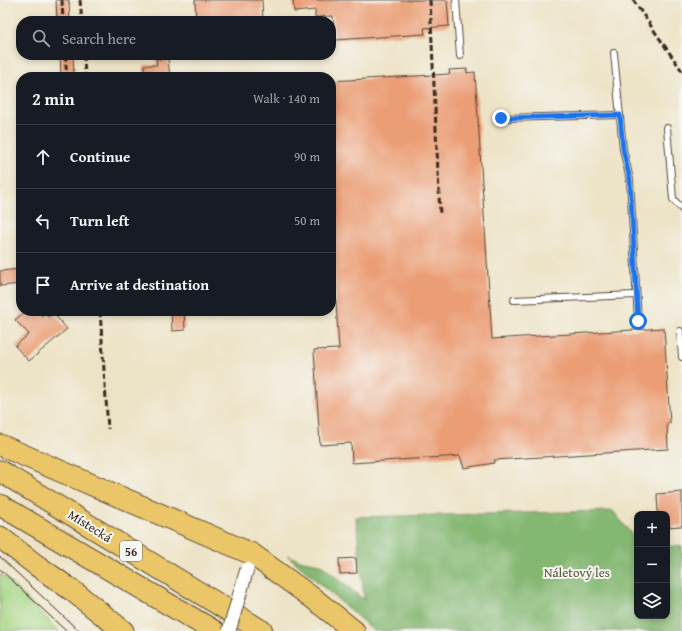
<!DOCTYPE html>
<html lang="en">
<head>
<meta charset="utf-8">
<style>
	body { margin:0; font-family:"Gentium Book Plus",serif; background:#242831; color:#f1f3f6 }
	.controls { position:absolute; right:12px; bottom:12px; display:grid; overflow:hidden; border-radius:8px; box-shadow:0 2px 6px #0003 }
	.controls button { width:36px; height:36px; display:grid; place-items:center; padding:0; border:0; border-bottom:1px solid #363941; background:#171b24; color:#f1f3f6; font:20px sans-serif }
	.stop { position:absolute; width:12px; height:12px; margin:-9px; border:3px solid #1a73e8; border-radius:50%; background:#fff }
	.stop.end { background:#1a73e8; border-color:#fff; box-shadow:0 1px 4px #0008 }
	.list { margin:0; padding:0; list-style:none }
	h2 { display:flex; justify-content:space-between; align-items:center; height:52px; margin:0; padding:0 16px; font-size:17px }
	h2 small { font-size:13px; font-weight:400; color:#9ea1a6 }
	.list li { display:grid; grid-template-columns:26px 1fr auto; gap:12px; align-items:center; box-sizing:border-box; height:64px; padding:0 16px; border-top:1px solid #363941 }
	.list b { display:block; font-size:15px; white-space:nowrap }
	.list em { font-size:13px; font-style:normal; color:#9ea1a6 }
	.icon { flex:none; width:22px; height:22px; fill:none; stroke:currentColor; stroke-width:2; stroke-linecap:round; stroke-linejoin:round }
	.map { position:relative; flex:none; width:682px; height:631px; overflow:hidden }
	.search { position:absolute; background:#171b24; box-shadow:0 2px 6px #0003; left:16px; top:16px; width:320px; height:44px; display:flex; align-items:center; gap:10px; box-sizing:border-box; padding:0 14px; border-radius:16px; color:#9ea1a6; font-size:15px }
	.panel { position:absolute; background:#171b24; box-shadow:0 2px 6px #0003; left:16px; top:72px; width:320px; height:244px; border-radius:16px }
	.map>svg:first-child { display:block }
	.green { fill:#a6d684; stroke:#708051 }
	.forest { fill:#84b772; stroke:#607048 }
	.building { fill:#eb9e76 }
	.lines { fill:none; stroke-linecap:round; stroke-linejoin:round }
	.service-casing { stroke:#564637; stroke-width:8 }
	.trunk-casing { stroke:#564637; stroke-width:23 }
	.service { stroke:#fff; stroke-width:6 }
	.trunk { stroke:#eac669; stroke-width:21 }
	.tram { stroke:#3b2a1e; stroke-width:1 }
	.rail { stroke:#3b2a1e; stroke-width:3; stroke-dasharray:6 3; stroke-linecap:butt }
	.minor-bridge-casing { stroke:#564637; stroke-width:15; stroke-linecap:butt }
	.minor-bridge { stroke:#fff; stroke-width:13 }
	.route { stroke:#1a73e8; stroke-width:5 }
	.labels { text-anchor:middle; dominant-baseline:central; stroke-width:4; stroke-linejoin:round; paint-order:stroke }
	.shield { fill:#f6f6f2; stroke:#73675e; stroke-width:1 }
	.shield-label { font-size:12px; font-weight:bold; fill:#3b2a1e }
	.street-label { font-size:13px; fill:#3b2a1e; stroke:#f6f6f2 }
	.park-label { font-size:13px; fill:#565538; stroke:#f6f6f2 }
</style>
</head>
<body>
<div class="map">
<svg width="682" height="631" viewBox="0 0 682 631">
	<rect width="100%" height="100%" fill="#f6f6f2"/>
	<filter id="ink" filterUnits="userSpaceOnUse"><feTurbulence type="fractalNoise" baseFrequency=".025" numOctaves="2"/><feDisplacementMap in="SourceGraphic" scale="8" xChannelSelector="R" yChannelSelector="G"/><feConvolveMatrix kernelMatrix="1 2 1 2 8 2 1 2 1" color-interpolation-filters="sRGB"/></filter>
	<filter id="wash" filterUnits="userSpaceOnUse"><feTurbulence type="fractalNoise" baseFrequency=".012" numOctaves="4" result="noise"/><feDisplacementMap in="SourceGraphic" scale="16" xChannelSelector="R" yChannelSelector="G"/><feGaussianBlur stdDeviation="0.9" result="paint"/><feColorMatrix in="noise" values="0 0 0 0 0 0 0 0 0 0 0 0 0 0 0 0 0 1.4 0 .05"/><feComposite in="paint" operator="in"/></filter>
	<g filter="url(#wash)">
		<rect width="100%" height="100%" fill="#ede3c6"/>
		<!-- green -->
		<path class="green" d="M 0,574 L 8,580 L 59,631 L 0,631 Z"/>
		<!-- forest -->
		<path class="forest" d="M 613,511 L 637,541 L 637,616 L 667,616 L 667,546 L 682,546 L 682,631 L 374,631 L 287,555 L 303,561 L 320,564 L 364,600 L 356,517 Z"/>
		<g id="blocks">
			<!-- building -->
			<g class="building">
				<path d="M 56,0 L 69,0 L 70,21 L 57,21 Z"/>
				<path d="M 195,0 L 262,0 L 263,21 L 196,21 Z"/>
				<path d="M 293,0 L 447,0 L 449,26 L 424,28 L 425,34 L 335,40 L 333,16 L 315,17 L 315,10 L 294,12 Z"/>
				<path d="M 60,55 L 73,55 L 74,77 L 61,77 Z"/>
				<path d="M 156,59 L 168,59 L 170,77 L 145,77 L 144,65 L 157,65 Z"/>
				<path d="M 467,69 L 467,73 L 475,72 L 492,339 L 664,328 L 670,423 L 667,423 L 668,449 L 494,460 L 494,463 L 464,468 L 460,456 L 352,463 L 351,443 L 320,445 L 314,350 L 339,349 L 331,224 L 331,81 L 450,74 L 449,70 Z"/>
				<path d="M 21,269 L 21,284 L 0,286 L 0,271 Z"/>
				<path d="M 26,311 L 38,311 L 42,316 L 45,314 L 48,317 L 53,313 L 67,329 L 29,361 L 15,346 L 29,334 L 15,320 Z"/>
				<path d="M 171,311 L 184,311 L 185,330 L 172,331 Z"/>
				<path d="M 682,492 L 682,526 L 667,527 L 667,514 L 658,514 L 657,494 Z"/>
				<path d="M 356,558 L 357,573 L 340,574 L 339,559 Z"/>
			</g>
		</g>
	</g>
	<g filter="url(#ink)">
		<use href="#blocks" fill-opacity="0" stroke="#564637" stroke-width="1"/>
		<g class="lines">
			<defs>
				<g id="service">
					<path d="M 456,0 L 460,56"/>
					<path d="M 614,53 L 623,149 L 630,180 L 638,321"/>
					<path d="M 501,118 L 620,115"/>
					<path d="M 667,128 L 673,199 L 682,209"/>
					<path d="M 514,300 L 636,295"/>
					<path d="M 680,331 L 682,357"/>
				</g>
				<g id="trunk">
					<path d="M 0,445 L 252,554 L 314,599 L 354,631"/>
					<path d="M 0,471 L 262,631"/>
					<path d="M 0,505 L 214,631"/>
					<path d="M 0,537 L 36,565 L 73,591 L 123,631"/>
				</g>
			</defs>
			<!-- service casing -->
			<use href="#service" class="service-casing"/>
			<!-- trunk casing -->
			<use href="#trunk" class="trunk-casing"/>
			<!-- service -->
			<use href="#service" class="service"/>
			<!-- trunk -->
			<use href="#trunk" class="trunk"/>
			<!-- tram -->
			<g class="tram">
				<path d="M 0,557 L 79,631"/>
				<path d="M 0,569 L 66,631"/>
			</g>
			<!-- rail -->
			<g class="rail">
				<path d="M 62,0 L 63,21"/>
				<path d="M 80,0 L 82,21"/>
				<path d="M 430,0 L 440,215"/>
				<path d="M 633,0 L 682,71"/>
				<path d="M 65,55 L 67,77"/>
				<path d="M 84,55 L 85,77"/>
				<path d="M 100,311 L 108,429"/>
			</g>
			<defs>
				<path id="minor-bridge" d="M 229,631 L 247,569"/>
			</defs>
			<!-- minor-bridge casing -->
			<use href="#minor-bridge" class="minor-bridge-casing"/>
			<!-- minor-bridge -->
			<use href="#minor-bridge" class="minor-bridge"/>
		</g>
	</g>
	<g class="lines" filter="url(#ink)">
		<!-- route -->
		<path class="route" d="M 501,118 L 620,115 L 623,149 L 630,180 L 638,321"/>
	</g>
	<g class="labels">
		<!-- shield labels -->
		<rect class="shield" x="120" y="541" width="22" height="20" rx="3"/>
		<g class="shield-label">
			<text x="131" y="551">56</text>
		</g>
		<!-- street labels -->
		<g class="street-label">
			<text transform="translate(90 526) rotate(32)">Místecká</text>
		</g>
		<!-- park labels -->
		<g class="park-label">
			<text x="577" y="572">Náletový les</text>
		</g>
	</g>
</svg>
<div class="controls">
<button>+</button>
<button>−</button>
<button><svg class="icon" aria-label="layers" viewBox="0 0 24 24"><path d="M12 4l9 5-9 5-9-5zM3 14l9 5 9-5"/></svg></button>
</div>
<div class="stop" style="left:638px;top:321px"></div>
<div class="stop end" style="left:501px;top:118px"></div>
<div class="search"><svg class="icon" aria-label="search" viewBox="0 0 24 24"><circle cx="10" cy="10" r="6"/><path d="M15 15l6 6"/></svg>Search here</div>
<section class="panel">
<h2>2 min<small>Walk · 140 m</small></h2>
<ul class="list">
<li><svg class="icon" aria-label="ahead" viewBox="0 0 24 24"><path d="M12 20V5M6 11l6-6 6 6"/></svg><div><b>Continue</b></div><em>90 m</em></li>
<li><svg class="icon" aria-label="left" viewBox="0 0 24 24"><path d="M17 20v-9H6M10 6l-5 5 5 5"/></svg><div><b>Turn left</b></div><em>50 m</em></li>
<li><svg class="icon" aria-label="arrive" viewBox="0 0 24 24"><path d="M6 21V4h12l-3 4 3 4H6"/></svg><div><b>Arrive at destination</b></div></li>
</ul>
</section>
</div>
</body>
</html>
